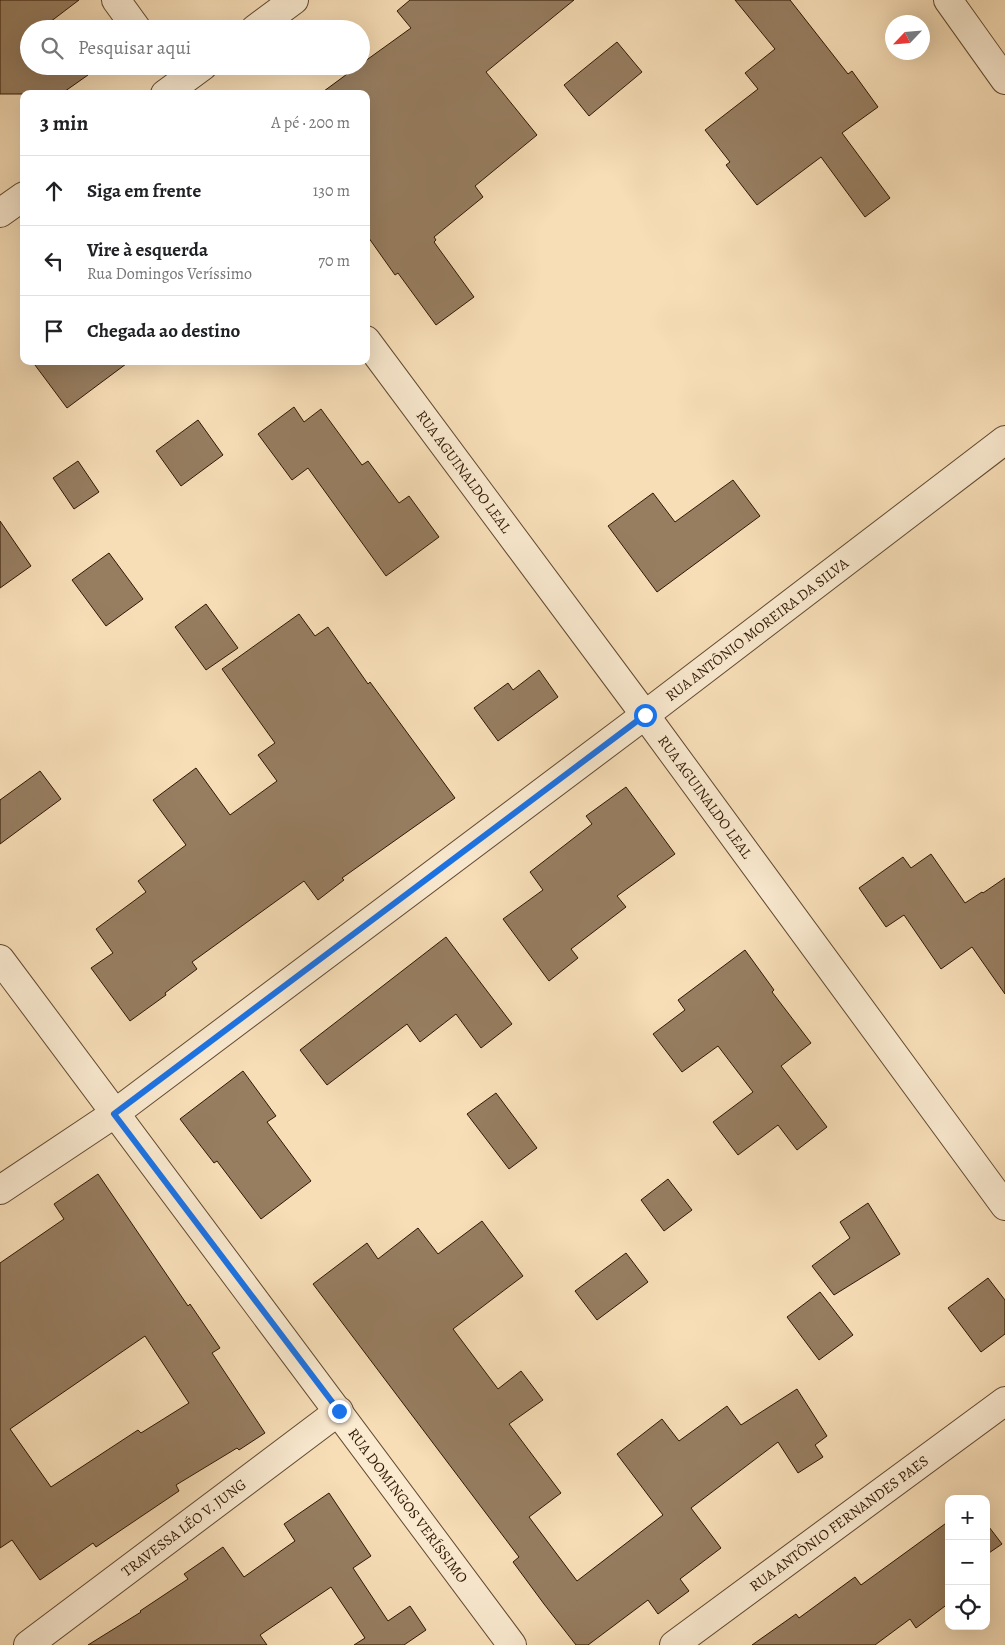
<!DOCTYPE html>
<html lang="pt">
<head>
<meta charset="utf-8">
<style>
	body { margin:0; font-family:Alegreya,serif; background:#f6f6f6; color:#202124 }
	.controls { position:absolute; right:15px; bottom:15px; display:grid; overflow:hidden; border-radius:10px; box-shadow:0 5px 20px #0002 }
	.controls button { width:45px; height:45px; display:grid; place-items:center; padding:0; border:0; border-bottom:1px solid #e0e0e0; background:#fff; color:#202124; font:25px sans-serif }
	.compass { position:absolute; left:885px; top:15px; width:45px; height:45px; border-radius:50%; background:#fff; box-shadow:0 5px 20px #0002; rotate:244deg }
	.stop { position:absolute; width:15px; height:15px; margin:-11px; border:4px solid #1a73e8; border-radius:50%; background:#fff }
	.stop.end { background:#1a73e8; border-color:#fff; box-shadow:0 1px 5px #0008 }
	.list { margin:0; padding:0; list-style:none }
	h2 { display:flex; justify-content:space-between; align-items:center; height:65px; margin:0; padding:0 20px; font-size:21px }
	h2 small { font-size:16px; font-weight:400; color:#757577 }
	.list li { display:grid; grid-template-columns:32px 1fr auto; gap:15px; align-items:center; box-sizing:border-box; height:70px; padding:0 20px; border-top:1px solid #e0e0e0 }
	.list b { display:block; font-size:19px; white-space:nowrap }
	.list p { margin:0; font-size:16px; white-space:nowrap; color:#757577 }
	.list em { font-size:16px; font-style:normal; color:#757577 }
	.icon { flex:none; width:28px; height:28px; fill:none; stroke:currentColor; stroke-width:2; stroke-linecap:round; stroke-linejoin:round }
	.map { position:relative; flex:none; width:1005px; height:1645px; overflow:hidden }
	.search { position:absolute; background:#fff; box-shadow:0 5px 20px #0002; left:20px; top:20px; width:350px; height:55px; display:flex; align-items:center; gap:12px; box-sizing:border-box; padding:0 18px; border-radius:28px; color:#757577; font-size:19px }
	.panel { position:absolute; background:#fff; box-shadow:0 5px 20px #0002; left:20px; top:90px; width:350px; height:275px; border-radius:10px }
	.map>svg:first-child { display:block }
	.building { fill:#977e61; stroke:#301703; fill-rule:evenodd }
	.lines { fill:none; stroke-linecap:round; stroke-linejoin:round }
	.street-casing { stroke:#624930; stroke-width:30 }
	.street { stroke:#faead0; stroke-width:28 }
	.route { stroke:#1a73e8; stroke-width:6 }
	.labels { text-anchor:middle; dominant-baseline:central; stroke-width:4; stroke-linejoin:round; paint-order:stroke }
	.street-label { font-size:15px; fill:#301703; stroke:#faead0 }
</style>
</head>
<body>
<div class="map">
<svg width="1005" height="1645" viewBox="0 0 1005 1645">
	<rect width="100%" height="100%" fill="#f7deb7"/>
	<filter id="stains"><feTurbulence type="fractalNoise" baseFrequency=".004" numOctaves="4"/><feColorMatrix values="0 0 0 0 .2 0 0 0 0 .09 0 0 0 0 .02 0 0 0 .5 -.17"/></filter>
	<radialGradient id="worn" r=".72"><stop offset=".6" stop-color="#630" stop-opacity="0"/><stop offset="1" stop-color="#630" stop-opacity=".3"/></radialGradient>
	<!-- building -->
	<g class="building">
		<path d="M 0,0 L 79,0 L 50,22 L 55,29 L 29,29 L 29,66 L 82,66 L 88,75 L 61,94 L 0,94 Z"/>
		<path d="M 410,0 L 574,0 L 486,72 L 537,135 L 475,186 L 483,197 L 434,237 L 436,240 L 434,242 L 474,297 L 436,325 L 398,273 L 395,275 L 366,234 L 366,94 L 320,94 L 358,66 L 361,66 L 361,64 L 411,28 L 397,11 Z"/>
		<path d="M 735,0 L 790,0 L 848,74 L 852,71 L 878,107 L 842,133 L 890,198 L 865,217 L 821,157 L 757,205 L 726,165 L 730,162 L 705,130 L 758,89 L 745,73 L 775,49 Z"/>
		<path d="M 617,42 L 642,72 L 589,116 L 564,85 Z"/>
		<path d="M 32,361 L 130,361 L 67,408 Z"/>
		<path d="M 294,407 L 304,422 L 321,409 L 362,465 L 368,461 L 399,503 L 409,496 L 439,537 L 386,576 L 308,468 L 292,480 L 258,434 Z"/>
		<path d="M 198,420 L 223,455 L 181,486 L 156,451 Z"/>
		<path d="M 78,461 L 99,492 L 74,509 L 53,478 Z"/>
		<path d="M 733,480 L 760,516 L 657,592 L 608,526 L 653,493 L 675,522 Z"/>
		<path d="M 0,521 L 31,566 L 0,588 Z"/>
		<path d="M 109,553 L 143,599 L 106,626 L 72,580 Z"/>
		<path d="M 206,604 L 238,648 L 206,670 L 175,627 Z"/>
		<path d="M 299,614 L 315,636 L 328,627 L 368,684 L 370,682 L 455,798 L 342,878 L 344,880 L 318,900 L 304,881 L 192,962 L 197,969 L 165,993 L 166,995 L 130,1021 L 91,968 L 113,953 L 96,929 L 146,892 L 138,881 L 186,845 L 153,800 L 196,768 L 230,815 L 277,781 L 258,755 L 275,743 L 222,669 Z"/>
		<path d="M 539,670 L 558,697 L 498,741 L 474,708 L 508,683 L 513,690 Z"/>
		<path d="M 40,771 L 61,799 L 0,844 L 0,800 Z"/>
		<path d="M 626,787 L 675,854 L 617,896 L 626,907 L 571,949 L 578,958 L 549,981 L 503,919 L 543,890 L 530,872 L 592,824 L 586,816 Z"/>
		<path d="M 931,854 L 965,903 L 982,892 L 983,893 L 1005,878 L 1005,994 L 972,947 L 941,969 L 904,915 L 886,927 L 859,888 L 903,857 L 911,868 Z"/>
		<path d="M 446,937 L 512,1024 L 481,1048 L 456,1014 L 420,1042 L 407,1024 L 327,1085 L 300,1050 Z"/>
		<path d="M 745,950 L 774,990 L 772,992 L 811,1043 L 781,1066 L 827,1127 L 797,1150 L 778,1125 L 738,1155 L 713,1122 L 753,1092 L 718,1046 L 682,1072 L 653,1034 L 685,1010 L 678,1000 Z"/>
		<path d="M 243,1071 L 276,1116 L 267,1122 L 311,1181 L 261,1219 L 217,1161 L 214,1163 L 180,1119 Z"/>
		<path d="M 496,1093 L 537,1148 L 509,1169 L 467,1114 Z"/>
		<path d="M 98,1174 L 188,1306 L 190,1304 L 220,1348 L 212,1353 L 265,1433 L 239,1450 L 237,1448 L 176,1485 L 179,1491 L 96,1547 L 93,1543 L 40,1580 L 12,1540 L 0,1548 L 0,1263 L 64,1219 L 54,1204 ZM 145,1336 L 189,1403 L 141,1433 L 138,1430 L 51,1487 L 10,1429 Z"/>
		<path d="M 668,1179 L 692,1210 L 664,1231 L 641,1200 Z"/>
		<path d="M 868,1203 L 900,1254 L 834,1295 L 812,1266 L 850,1238 L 840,1222 Z"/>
		<path d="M 482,1221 L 523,1276 L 453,1329 L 498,1389 L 521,1371 L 543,1400 L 509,1424 L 561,1493 L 529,1517 L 577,1581 L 663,1515 L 617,1454 L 662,1419 L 679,1441 L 727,1406 L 741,1425 L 797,1389 L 827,1436 L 815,1445 L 823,1457 L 798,1473 L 778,1442 L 691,1508 L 721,1548 L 680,1579 L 689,1591 L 658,1614 L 648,1600 L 588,1645 L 576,1645 L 544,1604 L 513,1562 L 519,1557 L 313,1284 L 367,1243 L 378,1259 L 418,1228 L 438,1254 Z"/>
		<path d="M 626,1253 L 648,1282 L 597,1320 L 575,1291 Z"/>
		<path d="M 988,1278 L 1005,1300 L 1005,1334 L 981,1352 L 948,1308 Z"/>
		<path d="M 820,1292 L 853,1335 L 819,1360 L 787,1317 Z"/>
		<path d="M 329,1493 L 371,1556 L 353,1568 L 388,1621 L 410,1606 L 426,1630 L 404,1645 L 354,1645 L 365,1638 L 331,1587 L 260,1635 L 267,1645 L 88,1645 L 141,1612 L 140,1611 L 188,1579 L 184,1574 L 223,1547 L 244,1577 L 295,1541 L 284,1524 Z"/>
		<path d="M 949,1521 L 949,1603 L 916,1628 L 910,1619 L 875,1645 L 752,1645 L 796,1614 L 799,1618 L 855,1577 L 861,1585 Z"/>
		<path d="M 986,1523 L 1002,1544 L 986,1555 Z"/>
	</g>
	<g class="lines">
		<defs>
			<g id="street">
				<path d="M 116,0 L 137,29"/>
				<path d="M 948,0 L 1005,80"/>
				<path d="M 255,29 L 294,0"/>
				<path d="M 165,94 L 203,66"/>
				<path d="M 0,213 L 24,196"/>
				<path id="s1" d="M 366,340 L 645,715 L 1005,1206"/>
				<path id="s2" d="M 0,959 C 169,1189 342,1416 512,1645"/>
				<path id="s3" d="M 0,1190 L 114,1114 L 645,715 L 1005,440"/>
				<path id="s4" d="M 28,1645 L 339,1411"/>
				<path id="s5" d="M 674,1645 L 1005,1401"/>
			</g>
		</defs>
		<!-- street casing -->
		<use href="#street" class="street-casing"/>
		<!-- street -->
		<use href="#street" class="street"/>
	</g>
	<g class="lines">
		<!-- route -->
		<path class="route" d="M 339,1411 L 114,1114 L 645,715"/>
	</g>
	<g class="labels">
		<!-- street labels -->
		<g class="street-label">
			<text stroke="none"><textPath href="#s1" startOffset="164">RUA AGUINALDO LEAL</textPath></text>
			<text stroke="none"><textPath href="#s3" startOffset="942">RUA ANTÔNIO MOREIRA DA SILVA</textPath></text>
			<text stroke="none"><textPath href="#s1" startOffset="569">RUA AGUINALDO LEAL</textPath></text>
			<text stroke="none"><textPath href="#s2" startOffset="682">RUA DOMINGOS VERÍSSIMO</textPath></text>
			<text stroke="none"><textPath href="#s5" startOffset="205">RUA ANTÔNIO FERNANDES PAES</textPath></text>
			<text stroke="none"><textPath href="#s4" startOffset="195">TRAVESSA LÉO V. JUNG</textPath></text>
		</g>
	</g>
	<rect width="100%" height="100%" filter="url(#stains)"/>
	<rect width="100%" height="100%" fill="url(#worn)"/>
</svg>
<div class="controls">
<button>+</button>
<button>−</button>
<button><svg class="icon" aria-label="locate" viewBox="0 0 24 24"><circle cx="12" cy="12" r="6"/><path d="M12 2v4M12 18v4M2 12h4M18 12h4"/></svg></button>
</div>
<svg class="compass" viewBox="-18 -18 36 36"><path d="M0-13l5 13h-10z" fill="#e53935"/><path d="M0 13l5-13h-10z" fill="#757577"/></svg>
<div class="stop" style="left:645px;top:715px"></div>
<div class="stop end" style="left:339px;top:1411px"></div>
<div class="search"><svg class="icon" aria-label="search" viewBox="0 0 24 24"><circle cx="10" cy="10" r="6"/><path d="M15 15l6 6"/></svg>Pesquisar aqui</div>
<section class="panel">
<h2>3 min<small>A pé · 200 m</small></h2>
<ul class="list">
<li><svg class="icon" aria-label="ahead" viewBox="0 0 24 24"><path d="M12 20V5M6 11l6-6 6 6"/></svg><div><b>Siga em frente</b></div><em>130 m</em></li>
<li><svg class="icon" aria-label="left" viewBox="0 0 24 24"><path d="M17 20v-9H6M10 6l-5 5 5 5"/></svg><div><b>Vire à esquerda</b><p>Rua Domingos Veríssimo</p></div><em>70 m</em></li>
<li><svg class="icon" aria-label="arrive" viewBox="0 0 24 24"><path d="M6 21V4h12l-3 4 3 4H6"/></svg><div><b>Chegada ao destino</b></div></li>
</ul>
</section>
</div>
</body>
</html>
